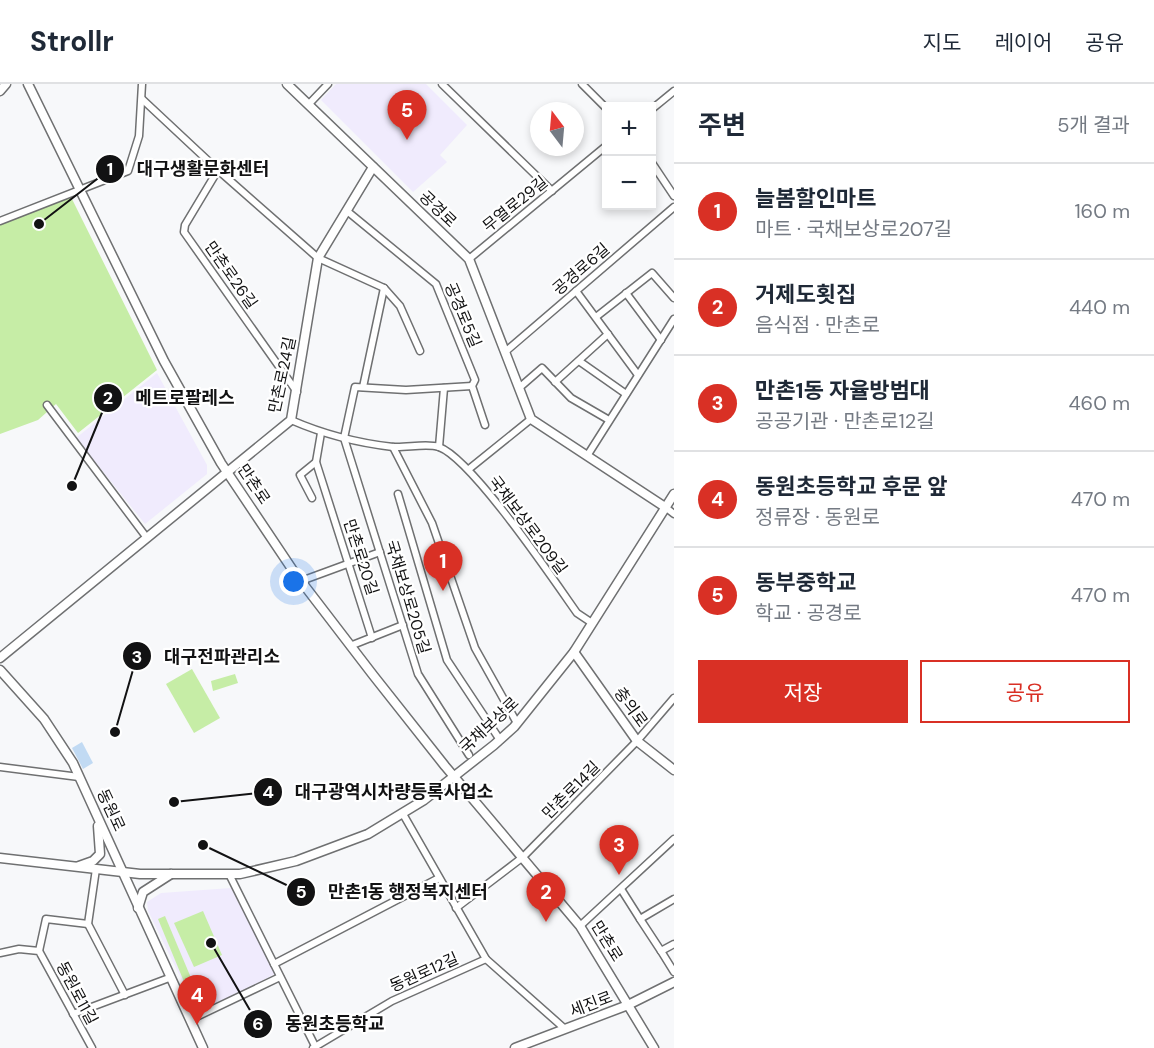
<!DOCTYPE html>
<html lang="ko">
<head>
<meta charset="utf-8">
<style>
	body { margin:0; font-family:"DM Sans","Noto Sans KR",sans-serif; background:#f6f6f7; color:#1f2937 }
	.controls { position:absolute; right:18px; top:18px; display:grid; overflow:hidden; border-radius:0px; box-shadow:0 3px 9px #0003 }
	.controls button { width:54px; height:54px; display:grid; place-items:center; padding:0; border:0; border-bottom:2px solid #e0e1e3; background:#fff; color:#1f2937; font:30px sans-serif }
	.compass { position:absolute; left:530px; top:18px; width:54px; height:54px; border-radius:50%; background:#fff; box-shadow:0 3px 9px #0003; rotate:344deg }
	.you { position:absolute; left:294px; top:498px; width:21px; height:21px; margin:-15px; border:4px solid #fff; border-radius:50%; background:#1a73e8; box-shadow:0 0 0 9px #1a73e833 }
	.badge { display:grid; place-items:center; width:39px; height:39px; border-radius:50%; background:#d93025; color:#fff; font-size:20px; font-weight:700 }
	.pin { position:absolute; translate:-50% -50px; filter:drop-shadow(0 2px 3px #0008) }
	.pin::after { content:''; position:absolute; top:32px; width:21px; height:18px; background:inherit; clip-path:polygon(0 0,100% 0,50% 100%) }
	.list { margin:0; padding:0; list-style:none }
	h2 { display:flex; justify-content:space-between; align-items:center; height:78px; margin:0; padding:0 24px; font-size:26px }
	h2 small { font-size:20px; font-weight:400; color:#747a83 }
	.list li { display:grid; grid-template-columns:39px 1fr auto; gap:18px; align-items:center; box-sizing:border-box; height:96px; padding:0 24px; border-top:2px solid #e0e1e3 }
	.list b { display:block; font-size:22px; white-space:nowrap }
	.list p { margin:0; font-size:20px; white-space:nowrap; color:#747a83 }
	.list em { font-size:20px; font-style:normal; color:#747a83 }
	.actions { display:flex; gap:12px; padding:18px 24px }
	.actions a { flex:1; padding:14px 0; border:2px solid #d93025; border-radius:0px; text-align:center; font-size:21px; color:#d93025 }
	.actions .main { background:#d93025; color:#fff }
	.map { position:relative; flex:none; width:674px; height:964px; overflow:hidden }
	header { display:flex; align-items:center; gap:36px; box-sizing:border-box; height:84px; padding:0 30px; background:#fff; border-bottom:2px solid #e0e1e3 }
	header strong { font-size:28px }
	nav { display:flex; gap:33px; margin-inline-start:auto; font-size:21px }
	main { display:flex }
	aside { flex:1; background:#fff }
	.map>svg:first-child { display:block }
	.education { fill:#f0ebfd }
	.green { fill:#c6eda6 }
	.water { fill:#c1daf3 }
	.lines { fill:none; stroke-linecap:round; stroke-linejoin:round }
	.street-casing { stroke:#6f7071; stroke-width:9 }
	.secondary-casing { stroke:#6f7071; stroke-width:11 }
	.street { stroke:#fff; stroke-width:6 }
	.secondary { stroke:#fff; stroke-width:8 }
	.labels { text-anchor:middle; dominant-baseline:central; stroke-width:4.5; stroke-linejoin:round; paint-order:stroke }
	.street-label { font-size:16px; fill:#121213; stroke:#fff }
	.leader { fill:none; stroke:#121213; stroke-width:2 }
	.callout-dot { fill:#121213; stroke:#fff; stroke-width:2 }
	.mark-label { font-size:18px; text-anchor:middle; font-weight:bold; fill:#fff }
	.callout-label { font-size:18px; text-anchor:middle; font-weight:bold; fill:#121213; stroke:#fff; stroke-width:4.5; stroke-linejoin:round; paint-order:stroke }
</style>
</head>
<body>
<header>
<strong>Strollr</strong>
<nav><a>지도</a><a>레이어</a><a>공유</a></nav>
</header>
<main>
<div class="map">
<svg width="674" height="964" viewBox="0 0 674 964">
	<rect width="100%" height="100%" fill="#f7f8fa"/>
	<!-- education -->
	<g class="education">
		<path d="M 336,0 L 426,0 L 467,41 L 440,71 L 447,78 L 413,108 L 321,16 Z"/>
		<path d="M 157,289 L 207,381 L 207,390 L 145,440 L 76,354 Z"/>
		<path d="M 231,804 L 275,890 L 198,929 L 148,827 L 147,818 L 161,809 Z"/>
	</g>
	<!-- green -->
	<g class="green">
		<path d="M 70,111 L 157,286 L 78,349 L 56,320 L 38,336 L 0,350 L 0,140 Z"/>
		<path d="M 192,585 L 220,634 L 194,649 L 166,600 Z"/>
		<path d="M 235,590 L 238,599 L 213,607 L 211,597 Z"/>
		<path d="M 203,827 L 222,871 L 194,883 L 174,839 Z"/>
		<path d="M 165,832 L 194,901 L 187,905 L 158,835 Z"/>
	</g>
	<!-- water -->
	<path class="water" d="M 82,658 L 93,679 L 83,685 L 72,664 Z"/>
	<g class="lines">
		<defs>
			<g id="street">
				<path d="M 442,0 L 552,107"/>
				<path d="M 582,0 L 606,24"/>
				<path d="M 142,15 L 218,86 L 318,174 L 384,204 L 400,222 L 420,267"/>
				<path d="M 308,21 L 328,0"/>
				<path d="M 652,25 L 674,7"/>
				<path d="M 652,79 L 674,112"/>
				<path d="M 218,86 L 185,141 L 184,148 L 297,308"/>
				<path d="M 347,127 L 436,200 L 475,296 L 472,302 L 485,341"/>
				<path d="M 0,137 L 128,87 L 139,52 L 142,0"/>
				<path d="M 469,175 L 606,62"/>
				<path d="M 576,207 L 638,291"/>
				<path d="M 626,209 L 661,256"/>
				<path d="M 596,233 L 652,189 L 674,214"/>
				<path d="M 505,268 L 674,123"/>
				<path d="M 579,277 L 626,310"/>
				<path d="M 555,298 L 608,250"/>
				<path d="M 363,303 L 384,204"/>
				<path d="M 519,304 L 542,284 L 571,314 L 609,336"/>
				<path d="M 47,321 L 147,454"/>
				<path d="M 291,336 C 323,350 358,359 393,363 C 407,364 426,359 439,363 C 472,375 553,495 577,529 L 592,539"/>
				<path d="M 321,349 L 316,378 L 372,554"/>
				<path d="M 393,363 L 432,439 L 475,564 L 517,639"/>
				<path d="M 439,363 L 444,304"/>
				<path d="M 587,372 L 674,235"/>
				<path d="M 469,385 L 531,335"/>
				<path d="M 398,410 L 447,576 L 500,656"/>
				<path d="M 312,414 L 300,391 L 316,378"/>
				<path d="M 665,423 L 674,430"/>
				<path d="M 301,497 L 380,468"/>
				<path d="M 350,562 L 403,541"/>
				<path d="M 469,671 L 418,590 L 344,354 L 355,303 L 406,306 L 472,302"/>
				<path d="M 0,683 L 79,693"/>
				<path d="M 403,730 L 486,875 L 565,945"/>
				<path d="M 96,785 L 88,840 L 125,911"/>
				<path d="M 229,790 L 315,962"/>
				<path d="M 621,805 L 640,835 L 674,815"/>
				<path d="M 456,824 L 523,773 L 637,657 L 674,614"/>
				<path d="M 640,835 L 661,867"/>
				<path d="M 580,842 L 674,755"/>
				<path d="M 674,860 L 661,867 L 674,888"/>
				<path d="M 39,867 L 46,835 L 88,840"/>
				<path d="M 0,869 L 19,865 L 39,867 L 92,964"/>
				<path d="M 274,880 L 439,794"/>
				<path d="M 73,930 L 169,894"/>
				<path d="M 190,936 L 280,893"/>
				<path d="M 313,964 L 392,917 L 486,875"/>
			</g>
			<g id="secondary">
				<path d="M 28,0 L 164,277 L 221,379 L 294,488 L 373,591 L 445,682 L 580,842 L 654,964"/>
				<path d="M 287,0 L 469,175 L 531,335 L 665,423"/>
				<path d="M 0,7 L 6,0"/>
				<path d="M 574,568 L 637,657 L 674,686"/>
				<path d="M 0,574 L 291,336 L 318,174 L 373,83"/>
				<path d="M 0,586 L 44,635 L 73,679 L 203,964"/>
				<path d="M 0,774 L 140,790 L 240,790 L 296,777 L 368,750 L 424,716 L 494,661 L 514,643 L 574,568 L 674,410"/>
				<path d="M 79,782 L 93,777 L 100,770 L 98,742"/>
				<path d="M 138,824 L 143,808 L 171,790"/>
				<path d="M 515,964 L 628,921 L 674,898"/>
			</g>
		</defs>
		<!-- street casing -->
		<use href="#street" class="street-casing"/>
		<!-- secondary casing -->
		<use href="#secondary" class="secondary-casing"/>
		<!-- street -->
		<use href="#street" class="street"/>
		<!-- secondary -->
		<use href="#secondary" class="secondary"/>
	</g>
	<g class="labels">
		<!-- street labels -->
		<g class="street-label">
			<text transform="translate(515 120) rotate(-39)">무열로29길</text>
			<text transform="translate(438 125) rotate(44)">공경로</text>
			<text transform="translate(581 185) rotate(-41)">공경로6길</text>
			<text transform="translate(231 191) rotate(55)">만촌로26길</text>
			<text transform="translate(463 231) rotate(67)">공경로5길</text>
			<text transform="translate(282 291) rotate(-78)">만촌로24길</text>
			<text transform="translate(254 400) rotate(56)">만촌로</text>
			<text transform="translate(528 441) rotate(53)">국채보상로209길</text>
			<text transform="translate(361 473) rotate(72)">만촌로20길</text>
			<text transform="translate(408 513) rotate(73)">국채보상로205길</text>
			<text transform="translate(631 623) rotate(54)">충의로</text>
			<text transform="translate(489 641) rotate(-43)">국채보상로</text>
			<text transform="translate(571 706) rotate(-45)">만촌로14길</text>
			<text transform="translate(111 726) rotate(65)">동원로</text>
			<text transform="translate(607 857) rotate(58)">만촌로</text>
			<text transform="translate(424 888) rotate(-24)">동원로12길</text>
			<text transform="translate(77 909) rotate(62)">동원로11길</text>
			<text transform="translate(591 920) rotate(-21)">세진로</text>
		</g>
	</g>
	<!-- callouts -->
	<path class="leader" d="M39 140L110 85M72 402L108 314M115 648L137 572M174 718L268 708M203 761L301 808M211 859L258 940"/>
	<g class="callout-dot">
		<circle cx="39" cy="140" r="6"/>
		<circle cx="72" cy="402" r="6"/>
		<circle cx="115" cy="648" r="6"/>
		<circle cx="174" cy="718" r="6"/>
		<circle cx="203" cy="761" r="6"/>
		<circle cx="211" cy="859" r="6"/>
		<circle cx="110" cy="85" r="15"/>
		<circle cx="108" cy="314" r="15"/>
		<circle cx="137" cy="572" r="15"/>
		<circle cx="268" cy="708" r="15"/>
		<circle cx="301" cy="808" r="15"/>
		<circle cx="258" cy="940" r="15"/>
	</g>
	<g class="mark-label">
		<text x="110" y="91">1</text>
		<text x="108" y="320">2</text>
		<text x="137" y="579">3</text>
		<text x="268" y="714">4</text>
		<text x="301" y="814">5</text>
		<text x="258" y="946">6</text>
	</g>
	<g class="callout-label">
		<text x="203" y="91">대구생활문화센터</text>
		<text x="185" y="320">메트로팔레스</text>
		<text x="222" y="579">대구전파관리소</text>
		<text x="394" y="714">대구광역시차량등록사업소</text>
		<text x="408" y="814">만촌1동 행정복지센터</text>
		<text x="335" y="946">동원초등학교</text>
	</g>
</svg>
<div class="controls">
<button>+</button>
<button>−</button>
</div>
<svg class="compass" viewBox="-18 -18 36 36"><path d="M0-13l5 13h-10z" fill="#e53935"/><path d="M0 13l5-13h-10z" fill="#747a83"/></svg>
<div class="you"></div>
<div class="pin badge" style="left:443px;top:507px">1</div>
<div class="pin badge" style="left:546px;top:838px">2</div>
<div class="pin badge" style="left:619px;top:791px">3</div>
<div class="pin badge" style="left:197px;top:941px">4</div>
<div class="pin badge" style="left:407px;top:56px">5</div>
</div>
<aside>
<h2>주변<small>5개 결과</small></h2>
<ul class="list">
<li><span class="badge">1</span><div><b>늘봄할인마트</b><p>마트 · 국채보상로207길</p></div><em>160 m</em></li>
<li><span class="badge">2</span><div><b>거제도횟집</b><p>음식점 · 만촌로</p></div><em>440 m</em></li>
<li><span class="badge">3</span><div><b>만촌1동 자율방범대</b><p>공공기관 · 만촌로12길</p></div><em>460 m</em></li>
<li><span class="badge">4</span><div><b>동원초등학교 후문 앞</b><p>정류장 · 동원로</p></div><em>470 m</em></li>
<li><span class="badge">5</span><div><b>동부중학교</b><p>학교 · 공경로</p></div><em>470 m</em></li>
</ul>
<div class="actions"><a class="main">저장</a><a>공유</a></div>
</aside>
</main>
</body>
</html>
